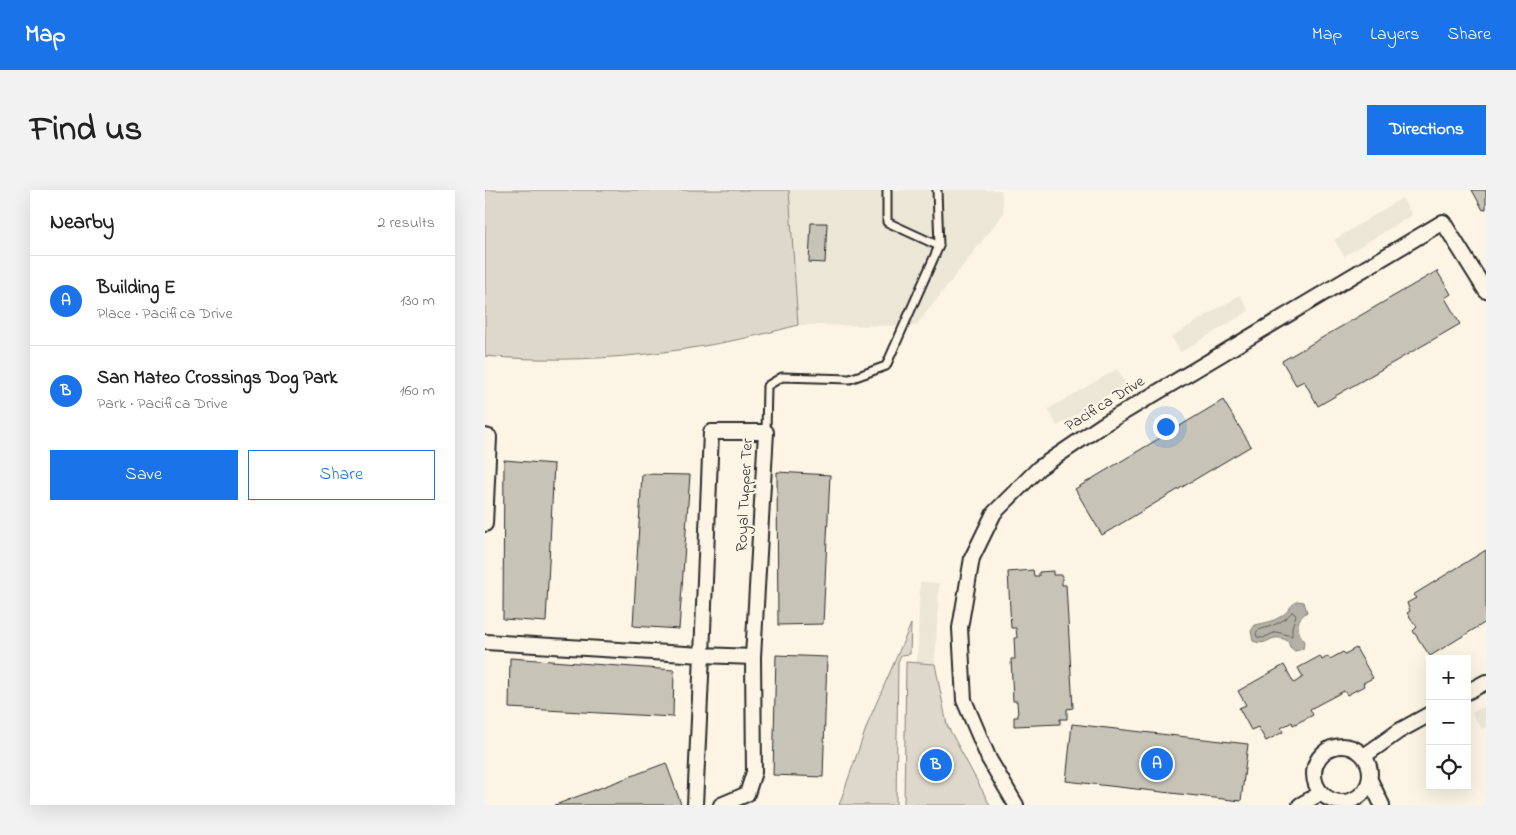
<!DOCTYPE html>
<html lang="en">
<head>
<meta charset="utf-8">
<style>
	body { margin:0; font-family:"Indie Flower",sans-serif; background:#f2f2f2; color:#222 }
	.controls { position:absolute; right:15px; bottom:15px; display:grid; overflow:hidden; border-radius:0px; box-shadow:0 5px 20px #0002 }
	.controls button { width:45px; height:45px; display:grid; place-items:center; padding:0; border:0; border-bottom:1px solid #e0e0e0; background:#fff; color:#222; font:25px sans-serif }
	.you { position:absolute; left:680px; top:236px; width:18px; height:18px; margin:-12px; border:4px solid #fff; border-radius:50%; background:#1a73e8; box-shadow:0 0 0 8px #1a73e833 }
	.badge { display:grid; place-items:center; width:32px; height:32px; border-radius:50%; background:#1a73e8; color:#fff; font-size:16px; font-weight:700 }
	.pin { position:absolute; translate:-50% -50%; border:2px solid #fff; box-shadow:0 1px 5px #0006 }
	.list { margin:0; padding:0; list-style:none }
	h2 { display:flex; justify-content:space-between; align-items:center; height:65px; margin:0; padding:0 20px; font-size:21px }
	h2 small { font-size:16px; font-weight:400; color:#767676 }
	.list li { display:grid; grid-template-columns:32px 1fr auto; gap:15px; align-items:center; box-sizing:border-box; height:90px; padding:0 20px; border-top:1px solid #e0e0e0 }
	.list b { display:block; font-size:19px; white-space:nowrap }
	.list p { margin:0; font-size:16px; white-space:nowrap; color:#767676 }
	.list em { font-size:16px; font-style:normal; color:#767676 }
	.actions { display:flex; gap:10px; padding:15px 20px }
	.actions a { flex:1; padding:11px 0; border:1px solid #1a73e8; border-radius:0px; text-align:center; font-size:18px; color:#1a73e8 }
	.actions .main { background:#1a73e8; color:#fff }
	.icon { flex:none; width:28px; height:28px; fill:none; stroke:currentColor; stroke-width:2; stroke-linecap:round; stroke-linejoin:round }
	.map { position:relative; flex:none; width:1001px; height:615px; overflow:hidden; border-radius:0px }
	header { display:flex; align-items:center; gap:30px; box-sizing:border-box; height:70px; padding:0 25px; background:#1a73e8; color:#fff }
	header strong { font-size:24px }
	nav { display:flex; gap:28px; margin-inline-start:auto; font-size:18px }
	.intro { display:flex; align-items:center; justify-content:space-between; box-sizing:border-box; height:120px; padding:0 30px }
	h1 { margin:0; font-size:35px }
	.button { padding:12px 22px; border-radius:0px; background:#1a73e8; color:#fff; font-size:18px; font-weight:700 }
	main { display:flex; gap:30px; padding:0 30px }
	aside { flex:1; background:#fff; border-radius:0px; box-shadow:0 5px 20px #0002 }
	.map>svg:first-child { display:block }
	.built { fill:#ece6d7 }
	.green { fill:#ded8ca; stroke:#84827a }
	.water { fill:#b4b0a5; stroke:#7d7b74 }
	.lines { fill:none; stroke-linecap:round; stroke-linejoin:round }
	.shore { stroke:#62605c; stroke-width:1 }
	.building { fill:#c8c3b7; stroke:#2b2b2b }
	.lane-casing { stroke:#2b2b2b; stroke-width:11 }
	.street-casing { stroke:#2b2b2b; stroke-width:18 }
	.lane { stroke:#fcf5e5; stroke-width:7 }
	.street { stroke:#fcf5e5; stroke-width:14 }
	.labels { text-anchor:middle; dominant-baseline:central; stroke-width:4.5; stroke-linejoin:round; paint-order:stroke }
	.street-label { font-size:16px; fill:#2b2b2b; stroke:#fcf5e5 }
</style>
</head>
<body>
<header>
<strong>Map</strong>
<nav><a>Map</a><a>Layers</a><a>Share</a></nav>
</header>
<div class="intro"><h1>Find us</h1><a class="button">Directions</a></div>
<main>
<aside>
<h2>Nearby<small>2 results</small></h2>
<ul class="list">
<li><span class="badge">A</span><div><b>Building E</b><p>Place · Pacifica Drive</p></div><em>130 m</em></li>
<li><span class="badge">B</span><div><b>San Mateo Crossings Dog Park</b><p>Park · Pacifica Drive</p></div><em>160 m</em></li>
</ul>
<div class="actions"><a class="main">Save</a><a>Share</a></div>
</aside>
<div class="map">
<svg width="1001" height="615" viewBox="0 0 1001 615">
	<rect width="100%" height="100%" fill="#fcf5e5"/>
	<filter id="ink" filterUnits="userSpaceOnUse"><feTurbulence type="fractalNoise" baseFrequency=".02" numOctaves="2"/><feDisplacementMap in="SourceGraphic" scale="10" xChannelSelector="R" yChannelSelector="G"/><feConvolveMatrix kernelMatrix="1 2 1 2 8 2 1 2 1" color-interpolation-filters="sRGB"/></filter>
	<g filter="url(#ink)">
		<!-- built -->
		<g class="built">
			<path d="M 304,0 L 516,0 L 519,23 L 431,136 L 313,135 Z"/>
			<path d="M 917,8 L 927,25 L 859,66 L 849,50 Z"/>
			<path d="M 755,105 L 764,121 L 696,162 L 686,147 Z"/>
			<path d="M 632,179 L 641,194 L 572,236 L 563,219 Z"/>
			<path d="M 435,392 L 454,393 L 450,474 L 432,473 Z"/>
			<path d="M 1001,515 L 1001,537 L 997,539 L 987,523 Z"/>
		</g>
		<!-- green -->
		<g class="green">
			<path d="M 0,0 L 304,0 L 313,135 C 217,162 100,176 0,166 Z"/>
			<path d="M 426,434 L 425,464 L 416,465 L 413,472 L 411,615 L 354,615 L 384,530 Z"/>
			<path d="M 421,472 L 450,474 L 462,535 L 505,615 L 419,615 Z"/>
		</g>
		<!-- water -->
		<path class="water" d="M 813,411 L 819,412 L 822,422 C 809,431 812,440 819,452 L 818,459 L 810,461 L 805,457 L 803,451 C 784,441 785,458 768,451 L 766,441 L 770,435 C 780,433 790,431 798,425 C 804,421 806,414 813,411 Z"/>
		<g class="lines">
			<!-- shore -->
			<path class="shore" d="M 807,422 L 811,425 L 807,437 L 807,446 L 791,442 L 778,448 L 772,447 L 771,443 L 773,440 C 787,436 798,433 807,422 Z"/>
		</g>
		<!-- building -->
		<g class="building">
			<path d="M 987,0 L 1001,0 L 1001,19 L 998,20 Z"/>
			<path d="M 326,33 L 342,33 L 340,73 L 324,72 Z"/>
			<path d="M 952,81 L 966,104 L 960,108 L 975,134 L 833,216 L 819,191 L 811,195 L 797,171 Z"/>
			<path d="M 738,210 L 766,256 L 617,345 L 590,299 Z"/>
			<path d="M 19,270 L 69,274 L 61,432 L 18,429 Z"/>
			<path d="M 292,282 L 345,285 L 338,434 L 293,435 Z"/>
			<path d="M 157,284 L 205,285 L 194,439 L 148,436 Z"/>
			<path d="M 1001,360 L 1001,432 L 945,466 L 928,441 L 932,437 L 922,423 L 925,421 L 922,413 L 931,408 L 928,405 Z"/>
			<path d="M 548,380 L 549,386 L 554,386 L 554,382 L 568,381 L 568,385 L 577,385 L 577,395 L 581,395 L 588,518 L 582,519 L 582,529 L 575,529 L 575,534 L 529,536 L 529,527 L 533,527 L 532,511 L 528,511 L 526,469 L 530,469 L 529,448 L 532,448 L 531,438 L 526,438 L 523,382 Z"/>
			<path d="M 871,458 L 888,488 L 878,493 L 879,496 L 862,505 L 859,501 L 825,519 L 828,525 L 808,535 L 807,532 L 796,538 L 798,542 L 781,551 L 773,537 L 766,540 L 754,518 L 761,515 L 753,501 L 799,475 L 809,493 L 818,487 L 813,478 L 835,466 L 837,470 L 843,466 L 845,469 L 858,462 L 860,464 Z"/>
			<path d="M 291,465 L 342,467 L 338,587 L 288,585 Z"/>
			<path d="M 25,468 L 189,480 L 188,527 L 24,518 Z"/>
			<path d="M 587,534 L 763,554 L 756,611 L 581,591 Z"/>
			<path d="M 181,573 L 196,614 L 193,615 L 70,615 Z"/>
		</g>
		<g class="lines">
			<defs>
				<g id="lane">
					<path d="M 402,0 L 402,32 L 454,56"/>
					<path d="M 281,242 L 282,196 L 297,187 L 365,189 L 401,176 L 454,56 L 452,0"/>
				</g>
				<g id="street">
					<path d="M 0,246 L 4,247 L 0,334"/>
					<path d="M 0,452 L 217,465 L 210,615"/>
					<path d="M 982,502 L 1001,492"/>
					<circle cx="857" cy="584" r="28"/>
					<path d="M 879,566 L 914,541 L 945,524"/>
					<path d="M 885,590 L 897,615"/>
					<path d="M 236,615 L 262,604 L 269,582 L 268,467 L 217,465 L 226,242 L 281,242 L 268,467"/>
					<path d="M 531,615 L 504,569 L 479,510 L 475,438 L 487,368 L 509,323 L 554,278 L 619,234 L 958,32 L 1001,101"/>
					<path d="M 815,615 L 836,603"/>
				</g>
			</defs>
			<!-- lane casing -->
			<use href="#lane" class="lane-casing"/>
			<!-- street casing -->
			<use href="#street" class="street-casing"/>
			<!-- lane -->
			<use href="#lane" class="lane"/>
			<!-- street -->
			<use href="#street" class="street"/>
		</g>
	</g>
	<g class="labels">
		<!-- street labels -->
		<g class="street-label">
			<text transform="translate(620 214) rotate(-32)">Pacifica Drive</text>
			<text transform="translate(260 305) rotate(-87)">Royal Tupper Ter</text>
		</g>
	</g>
</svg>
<div class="controls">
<button>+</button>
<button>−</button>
<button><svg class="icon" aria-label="locate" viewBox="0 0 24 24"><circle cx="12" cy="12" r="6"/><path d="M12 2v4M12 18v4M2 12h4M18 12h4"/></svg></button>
</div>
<div class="you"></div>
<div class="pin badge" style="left:672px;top:574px">A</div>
<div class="pin badge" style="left:451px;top:575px">B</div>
</div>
</main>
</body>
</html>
